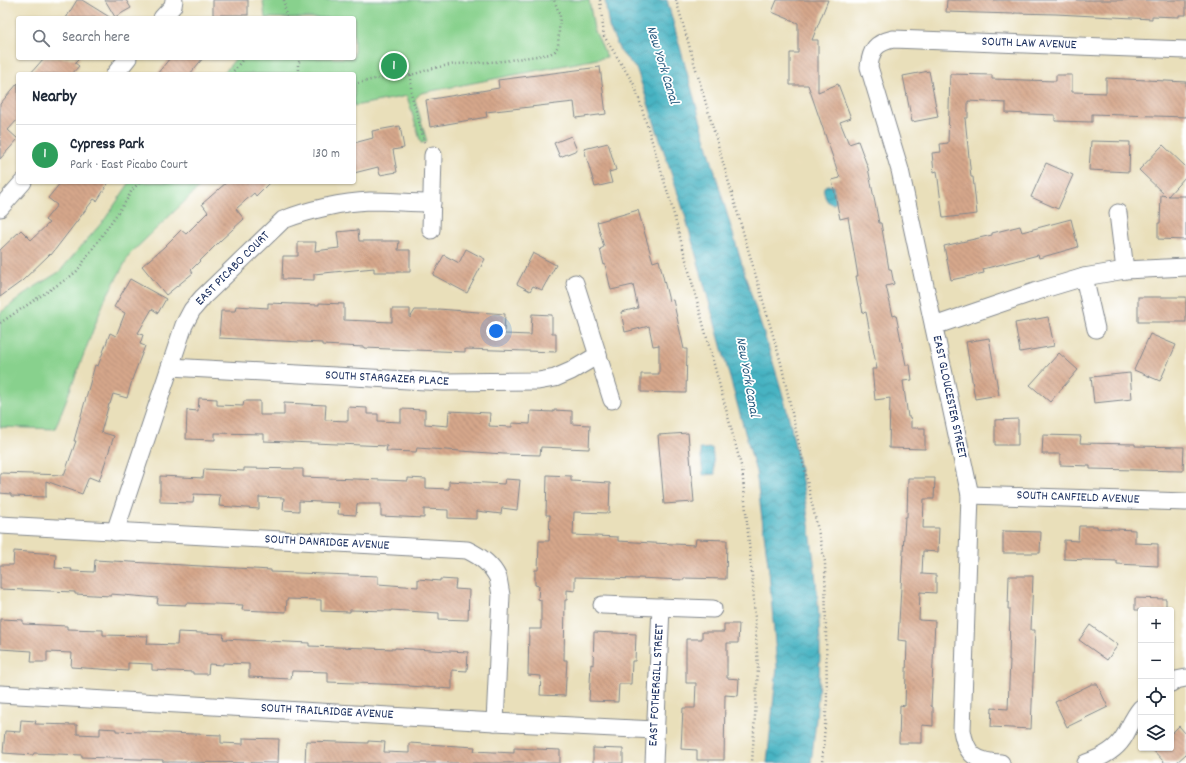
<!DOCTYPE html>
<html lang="en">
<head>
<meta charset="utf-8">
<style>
	body { margin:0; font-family:Dekko,sans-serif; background:#f6f6f7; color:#1f2937 }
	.controls { position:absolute; right:12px; bottom:12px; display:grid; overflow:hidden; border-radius:4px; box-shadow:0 1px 3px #0004 }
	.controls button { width:36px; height:36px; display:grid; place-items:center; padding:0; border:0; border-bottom:1px solid #e0e1e3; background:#fff; color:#1f2937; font:20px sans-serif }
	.you { position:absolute; left:496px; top:331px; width:14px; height:14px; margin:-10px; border:3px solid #fff; border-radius:50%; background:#1a73e8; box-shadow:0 0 0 6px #1a73e833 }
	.badge { display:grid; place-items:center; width:26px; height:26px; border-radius:50%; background:#b5179e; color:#fff; font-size:13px; font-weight:700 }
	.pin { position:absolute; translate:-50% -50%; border:2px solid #fff; box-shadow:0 1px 4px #0006 }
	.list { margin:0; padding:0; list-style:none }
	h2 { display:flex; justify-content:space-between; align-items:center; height:52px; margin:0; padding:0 16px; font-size:17px }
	h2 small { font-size:13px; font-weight:400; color:#747a83 }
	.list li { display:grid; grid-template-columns:26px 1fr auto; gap:12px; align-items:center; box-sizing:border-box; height:60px; padding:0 16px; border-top:1px solid #e0e1e3 }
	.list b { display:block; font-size:15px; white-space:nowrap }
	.list p { margin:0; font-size:13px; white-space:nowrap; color:#747a83 }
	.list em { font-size:13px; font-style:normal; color:#747a83 }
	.icon { flex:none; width:22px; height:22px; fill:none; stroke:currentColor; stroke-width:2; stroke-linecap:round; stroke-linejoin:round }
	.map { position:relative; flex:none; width:1186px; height:763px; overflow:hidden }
	.search { position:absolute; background:#fff; box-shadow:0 1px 3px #0004; left:16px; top:16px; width:340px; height:44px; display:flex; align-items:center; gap:10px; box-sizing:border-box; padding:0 14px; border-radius:4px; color:#747a83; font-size:15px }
	.panel { position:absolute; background:#fff; box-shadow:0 1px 3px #0004; left:16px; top:72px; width:340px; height:112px; border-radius:4px }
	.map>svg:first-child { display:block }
	.green { fill:#88d18d; stroke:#528076 }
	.water { fill:url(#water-waves); stroke:#307190 }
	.building { fill:url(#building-back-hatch) }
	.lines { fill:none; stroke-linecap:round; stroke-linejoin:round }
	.minor-casing { stroke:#82878c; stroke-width:19 }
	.path { stroke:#82878c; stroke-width:2.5; stroke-dasharray:1 3; stroke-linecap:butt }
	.minor { stroke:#fff; stroke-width:17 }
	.labels { text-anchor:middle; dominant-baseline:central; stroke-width:3.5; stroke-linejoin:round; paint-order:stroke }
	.street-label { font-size:13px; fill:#1b2f5e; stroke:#fff }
	.water-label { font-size:14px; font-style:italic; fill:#2a5d81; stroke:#fff }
</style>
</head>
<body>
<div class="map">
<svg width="1186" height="763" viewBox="0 0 1186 763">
	<defs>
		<pattern id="water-waves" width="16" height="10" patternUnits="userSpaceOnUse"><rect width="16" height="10" fill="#46b3c2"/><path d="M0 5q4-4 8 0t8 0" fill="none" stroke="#3a92a1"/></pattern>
		<pattern id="building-back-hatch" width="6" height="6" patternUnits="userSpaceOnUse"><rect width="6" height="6" fill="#d6a78b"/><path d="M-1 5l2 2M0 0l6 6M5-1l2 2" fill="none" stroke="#ad8875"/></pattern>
	</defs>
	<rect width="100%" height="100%" fill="#fff"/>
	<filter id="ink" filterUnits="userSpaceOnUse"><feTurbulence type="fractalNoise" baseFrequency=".025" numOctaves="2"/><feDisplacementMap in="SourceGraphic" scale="8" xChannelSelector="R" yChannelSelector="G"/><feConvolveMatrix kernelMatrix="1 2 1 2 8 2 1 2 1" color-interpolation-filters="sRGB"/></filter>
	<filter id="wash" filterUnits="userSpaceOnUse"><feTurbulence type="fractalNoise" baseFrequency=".012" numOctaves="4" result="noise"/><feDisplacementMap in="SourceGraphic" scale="16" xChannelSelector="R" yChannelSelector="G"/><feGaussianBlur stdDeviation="0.9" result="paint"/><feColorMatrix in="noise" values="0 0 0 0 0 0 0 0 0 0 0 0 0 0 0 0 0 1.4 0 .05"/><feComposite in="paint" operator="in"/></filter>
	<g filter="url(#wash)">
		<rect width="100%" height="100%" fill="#e9dfba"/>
		<!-- green -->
		<g class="green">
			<path d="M 263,0 L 589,0 L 594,29 L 607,57 L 421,93 L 415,99 L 427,142 L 421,143 L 407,96 L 354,106 L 354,74 L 223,74 L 236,58 L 354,58 L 354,18 L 265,18 Z"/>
			<path d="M 130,182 L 205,182 L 130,254 L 105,299 L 55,429 L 0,427 L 0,313 L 33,288 L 59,272 L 105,219 Z"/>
		</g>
		<!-- water -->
		<g class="water">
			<path d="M 605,0 L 667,0 C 691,87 715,175 741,261 C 757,317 778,371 791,427 C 807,499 818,572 820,645 C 820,684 816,724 811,763 L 767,763 L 777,667 L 769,572 L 756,472 L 685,215 L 637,70 L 620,51 L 609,27 Z"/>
			<path d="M 827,185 L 833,186 L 837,201 L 834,204 C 826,205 823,193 824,187 Z"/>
			<path d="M 712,448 L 715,474 L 703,475 L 700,449 Z"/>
		</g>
		<g id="blocks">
			<!-- building -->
			<g class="building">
				<path d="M 77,0 L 82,0 L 111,18 L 66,18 Z"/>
				<path d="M 105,0 L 126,0 L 131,8 L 115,17 Z"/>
				<rect x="213" y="0" width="35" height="15"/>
				<path d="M 777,0 L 828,0 L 812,40 L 818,40 L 818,92 L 838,84 L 851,118 L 840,122 L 849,144 L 858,141 L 868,168 L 879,223 L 881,223 L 889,269 L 891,269 L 894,284 L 886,286 L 893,316 L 896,315 L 906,365 L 910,365 L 912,380 L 903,381 L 908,417 L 910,417 L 911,421 L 911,428 L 925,428 L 925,449 L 889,448 L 890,398 L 875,400 L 872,369 L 877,369 L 866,312 L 863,313 L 856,276 L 858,276 L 848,217 L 840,219 L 832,180 L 840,178 L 808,85 L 790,85 L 790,53 L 798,53 L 798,23 L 772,12 Z"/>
				<path d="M 947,0 L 1186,0 L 1186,15 L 1179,15 L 1179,17 L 1152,16 L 1152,19 L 1056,14 L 1014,13 L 1014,14 L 946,12 Z"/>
				<path d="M 44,58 L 80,58 L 75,63 L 79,66 L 72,74 L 30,74 Z"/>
				<path d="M 170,58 L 203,58 L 190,74 L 157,74 Z"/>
				<path d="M 600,67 L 606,114 L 576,118 L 574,102 L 486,112 L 487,117 L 430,127 L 426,100 L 499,88 L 498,80 Z"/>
				<path d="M 929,71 L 938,117 L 912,122 L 903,76 Z"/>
				<path d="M 950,74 L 992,75 L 992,79 L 1056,81 L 1056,75 L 1072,75 L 1072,92 L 1106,93 L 1106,78 L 1186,82 L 1186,117 L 1092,114 L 1092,122 L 1055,121 L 1055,115 L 1006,113 L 1006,103 L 968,101 L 968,118 L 965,118 L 971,177 L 973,177 L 977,214 L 943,218 L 937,171 L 934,172 L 932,153 L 941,152 L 940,144 L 948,143 Z"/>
				<path d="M 18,83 L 18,119 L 8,130 L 18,139 L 0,159 L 0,104 Z"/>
				<path d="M 400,126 L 404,148 L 393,150 L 397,172 L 380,175 L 378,167 L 354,173 L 354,143 L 373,138 L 372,131 Z"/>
				<path d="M 571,136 L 577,150 L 560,157 L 554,143 Z"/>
				<path d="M 1091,141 L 1130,142 L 1129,172 L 1089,170 Z"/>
				<path d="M 608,143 L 616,170 L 609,172 L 612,183 L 595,187 L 584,149 Z"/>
				<path d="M 1163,145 L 1186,167 L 1186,176 L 1168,196 L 1186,196 L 1186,240 L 1158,239 L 1158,223 L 1160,223 L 1161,195 L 1166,196 L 1139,170 Z"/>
				<path d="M 1046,163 L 1073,175 L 1058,209 L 1031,197 Z"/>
				<path d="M 61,182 L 109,182 L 97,201 L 94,199 L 51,255 L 50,254 L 22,281 L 0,297 L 0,250 L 21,230 L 31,240 L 49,223 L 45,220 L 57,205 L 48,198 Z"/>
				<path d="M 227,182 L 270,182 L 256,196 L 254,193 L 236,209 L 244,219 L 221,240 L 191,270 L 193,273 L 166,295 L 142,266 L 164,247 L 181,230 L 186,234 L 208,212 L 202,204 Z"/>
				<path d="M 638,210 L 653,262 L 659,260 L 669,301 L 673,300 L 684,349 L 687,349 L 686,393 L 641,392 L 641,374 L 659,374 L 659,345 L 653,346 L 649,326 L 625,332 L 621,312 L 638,308 L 633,285 L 611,290 L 605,264 L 604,265 L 600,249 L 604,247 L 597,222 Z"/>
				<path d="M 1071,219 L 1078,247 L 1039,258 L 1038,255 L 983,269 L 984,273 L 951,280 L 944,246 L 992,235 L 992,233 L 1020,226 L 1022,232 Z"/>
				<path d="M 358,230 L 359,241 L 399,241 L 398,250 L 410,250 L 410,272 L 374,272 L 374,268 L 314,274 L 314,280 L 282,279 L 283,256 L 298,256 L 298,242 L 316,242 L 315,251 L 339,248 L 337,232 Z"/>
				<path d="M 466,249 L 485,259 L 467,293 L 433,275 L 444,255 L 459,263 Z"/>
				<path d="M 533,253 L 556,265 L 542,290 L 533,286 L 530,291 L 517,284 Z"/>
				<path d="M 130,279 L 166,299 L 158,313 L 152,309 L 138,333 L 143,335 L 140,344 L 145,346 L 133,377 L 127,398 L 113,394 L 110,404 L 109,404 L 101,432 L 114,436 L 99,481 L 89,477 L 82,494 L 46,481 L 46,497 L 11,496 L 11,494 L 0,493 L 0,473 L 64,475 L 76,441 L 74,441 L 95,365 L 98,366 L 110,333 L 116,336 L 125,313 L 114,307 Z"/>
				<rect x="1138" y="297" width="48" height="25"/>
				<path d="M 268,303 L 319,305 L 319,303 L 344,304 L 344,320 L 392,322 L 392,309 L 410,309 L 410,318 L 415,310 L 438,310 L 438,309 L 505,314 L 504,334 L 531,335 L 532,314 L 552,315 L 552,333 L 556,333 L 556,352 L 465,349 L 465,352 L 364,348 L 364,347 L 322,345 L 322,343 L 219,338 L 221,311 L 235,311 L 236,306 L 268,308 Z"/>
				<path d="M 1048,317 L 1054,346 L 1020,352 L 1015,323 Z"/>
				<path d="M 1150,334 L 1176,345 L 1160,381 L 1134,370 Z"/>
				<path d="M 989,338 L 999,395 L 975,399 L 966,342 Z"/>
				<path d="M 1059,353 L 1078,370 L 1050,402 L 1030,385 Z"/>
				<path d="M 1130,373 L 1132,399 L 1094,403 L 1091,377 Z"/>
				<path d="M 199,398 L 217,399 L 217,405 L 243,406 L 244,401 L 260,401 L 260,415 L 284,415 L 284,403 L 326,405 L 325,420 L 348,421 L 348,407 L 367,408 L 367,414 L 378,414 L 378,421 L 401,422 L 401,409 L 425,410 L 425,424 L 448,426 L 449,411 L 490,413 L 489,426 L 512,427 L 512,423 L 530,424 L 531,411 L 554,412 L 554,410 L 572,411 L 572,424 L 590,425 L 589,449 L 541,447 L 540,455 L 504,454 L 417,448 L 416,452 L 386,451 L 387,446 L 264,441 L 264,434 L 215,433 L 215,440 L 186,439 L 187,410 L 198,411 Z"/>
				<path d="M 1018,419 L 1018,445 L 995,445 L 995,420 Z"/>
				<path d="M 688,433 L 694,502 L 664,504 L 658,435 Z"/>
				<path d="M 1043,435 L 1081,436 L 1080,443 L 1135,444 L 1135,446 L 1184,447 L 1183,471 L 1090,469 L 1090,466 L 1060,465 L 1060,454 L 1042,454 Z"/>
				<path d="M 244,468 L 303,469 L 303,477 L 408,481 L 408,478 L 426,479 L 426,488 L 449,489 L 449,481 L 504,484 L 505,479 L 520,480 L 517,510 L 502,508 L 501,514 L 477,511 L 477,519 L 448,518 L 448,510 L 424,509 L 424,518 L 381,516 L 381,504 L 357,504 L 356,515 L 338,514 L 339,503 L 299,501 L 299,511 L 283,510 L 284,498 L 259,497 L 259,509 L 219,506 L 220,495 L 194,494 L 193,503 L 160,502 L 160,476 L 203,478 L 204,469 L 244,471 Z"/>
				<path d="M 547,475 L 571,476 L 571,481 L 610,483 L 609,513 L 574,512 L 573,535 L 618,537 L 618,541 L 652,543 L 695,545 L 696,539 L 727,540 L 726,579 L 684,578 L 684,580 L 638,578 L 638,579 L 575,577 L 575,591 L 567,590 L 567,600 L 565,600 L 564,660 L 567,660 L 565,696 L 540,695 L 541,676 L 528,675 L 529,629 L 541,629 L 541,600 L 538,599 L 539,586 L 535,585 L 535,570 L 538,570 L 539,541 L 549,541 L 550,515 L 546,515 Z"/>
				<path d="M 908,478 L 935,478 L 934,499 L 924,499 L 923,528 L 939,528 L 938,552 L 923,551 L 922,574 L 936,575 L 936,593 L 920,592 L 919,620 L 935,621 L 931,706 L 933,707 L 933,726 L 922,725 L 922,743 L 899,743 L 900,705 L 905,706 L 907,641 L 898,640 L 905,517 L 907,517 Z"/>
				<path d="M 1079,526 L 1097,526 L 1097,528 L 1135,530 L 1135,543 L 1158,544 L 1158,566 L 1117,564 L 1117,561 L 1064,559 L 1064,540 L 1078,541 Z"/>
				<path d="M 1003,531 L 1041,532 L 1040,553 L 1003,553 Z"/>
				<path d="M 14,551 L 56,554 L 55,568 L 72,569 L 71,571 L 94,572 L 95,560 L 271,570 L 271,572 L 378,576 L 378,584 L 418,587 L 418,579 L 440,581 L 440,579 L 456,580 L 455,589 L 469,590 L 468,620 L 439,619 L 439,613 L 391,610 L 391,611 L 350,610 L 350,612 L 321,611 L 321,600 L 287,599 L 286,612 L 242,610 L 243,605 L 186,603 L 186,605 L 157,604 L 158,598 L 111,594 L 111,596 L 75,594 L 75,592 L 0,589 L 0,565 L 13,565 Z"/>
				<path d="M 1009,576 L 1033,576 L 1031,630 L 1035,630 L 1031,729 L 991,727 L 992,708 L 1008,709 L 1010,660 L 1009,660 L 1010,609 L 1008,609 Z"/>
				<path d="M 1135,598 L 1166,599 L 1166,610 L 1135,610 Z"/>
				<path d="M 0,619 L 23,620 L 23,624 L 67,626 L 67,629 L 103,630 L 103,635 L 148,636 L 147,644 L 177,645 L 178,632 L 224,634 L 223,639 L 309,643 L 309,646 L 395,649 L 395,648 L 468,652 L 467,671 L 452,670 L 452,689 L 409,686 L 409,685 L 328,682 L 328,672 L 292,671 L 291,679 L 249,677 L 249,664 L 223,663 L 223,665 L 209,664 L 208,674 L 193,674 L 193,672 L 152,670 L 152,664 L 128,663 L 128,671 L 71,667 L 72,653 L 47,652 L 47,662 L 31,662 L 32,651 L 0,649 Z"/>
				<path d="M 724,624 L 739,624 L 738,643 L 727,643 L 727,678 L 739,679 L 738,696 L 725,695 L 724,760 L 697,760 L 697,750 L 681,749 L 683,708 L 695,708 L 696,683 L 686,683 L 686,639 L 702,639 L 702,632 L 724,632 Z"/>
				<path d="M 1090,625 L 1118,645 L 1107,660 L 1079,640 Z"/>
				<path d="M 594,632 L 636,634 L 635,661 L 632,661 L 631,684 L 619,684 L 618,702 L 589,701 L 591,664 L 593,665 Z"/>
				<path d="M 1092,684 L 1097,684 L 1108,707 L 1067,727 L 1055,702 Z"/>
				<path d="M 21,720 L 36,721 L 35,724 L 77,725 L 77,734 L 100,735 L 100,728 L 116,729 L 116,731 L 221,735 L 221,743 L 243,744 L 243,738 L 279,739 L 278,763 L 163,762 L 163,760 L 82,757 L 82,755 L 34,753 L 33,755 L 3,753 L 5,731 L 20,732 Z"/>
				<path d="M 1179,726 L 1186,734 L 1186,754 L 1176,763 L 1165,763 L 1151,748 L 1171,748 L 1171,734 Z"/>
				<path d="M 306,741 L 368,743 L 368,741 L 385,742 L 384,752 L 409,753 L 409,743 L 475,747 L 474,751 L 514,753 L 514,748 L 560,750 L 560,763 L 305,763 Z"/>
				<path d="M 593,748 L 623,749 L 623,763 L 593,763 Z"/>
			</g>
		</g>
	</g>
	<g filter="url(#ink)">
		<use href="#blocks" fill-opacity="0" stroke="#82878c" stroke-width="1"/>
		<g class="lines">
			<defs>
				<g id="minor">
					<path d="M 162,18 L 173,6 L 174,0"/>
					<path d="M 115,74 L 128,58"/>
					<path d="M 0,208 L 23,182"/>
					<path d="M 1118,213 L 1125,270"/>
					<path d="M 431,230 L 433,155"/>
					<path d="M 1084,277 L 1096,329"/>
					<path d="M 575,283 L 612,400"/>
					<path d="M 934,326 L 1034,292 L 1084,277 L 1125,270 L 1186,267"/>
					<path d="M 170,367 L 444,382 L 538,381 L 555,378 L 571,371 L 598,355"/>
					<path d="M 970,495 L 1186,502"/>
					<path d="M 0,525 L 467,550 C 480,556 492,565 498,578 C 499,583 500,590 501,595 L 495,722"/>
					<path d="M 115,532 L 184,325 L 192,310 L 203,297 L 283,220 C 308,210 343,202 370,201 C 390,201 411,203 432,203"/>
					<path d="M 602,605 L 713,609"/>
					<path d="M 1171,683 L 1176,680 L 1186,678"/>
					<path d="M 0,694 L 495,722 L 655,730"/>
					<path d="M 654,763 L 661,607"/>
					<path d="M 1001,763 C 976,762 966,755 962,730 L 970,495 L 900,170 L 869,67 C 871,49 876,43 893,39 L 1186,50"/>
					<path d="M 1086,763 C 1101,758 1117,750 1125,735 C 1130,726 1134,716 1141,708"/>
				</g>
			</defs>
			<!-- minor casing -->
			<use href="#minor" class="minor-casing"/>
			<!-- path -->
			<g class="path">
				<path d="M 284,0 L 286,18"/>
				<path d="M 600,0 L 604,36 L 635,86 L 670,200 L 742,469 L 753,586 L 758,669 L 752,763"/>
				<path d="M 676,0 L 781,363 L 825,562 L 827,700 L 822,763"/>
				<path d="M 231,74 L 244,58"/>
				<path d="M 298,74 L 298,64 L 301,58"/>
				<path d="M 411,75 L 411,93 L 425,144"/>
				<path d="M 354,84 L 375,79 L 411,75 L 434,68 L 455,64 L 503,61 L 550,54 L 555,51 L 558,46 L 560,15 L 554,0"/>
				<path d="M 0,323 L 71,276 L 77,271 L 126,201 L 132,190 L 140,182"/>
			</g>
			<!-- minor -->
			<use href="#minor" class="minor"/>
		</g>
	</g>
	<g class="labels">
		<!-- street labels -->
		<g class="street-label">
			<text transform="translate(1029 44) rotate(2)">SOUTH LAW AVENUE</text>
			<text transform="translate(233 269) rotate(-45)">EAST PICABO COURT</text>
			<text transform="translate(387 379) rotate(3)">SOUTH STARGAZER PLACE</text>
			<text transform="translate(949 397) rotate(78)">EAST GLOUCESTER STREET</text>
			<text transform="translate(1078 498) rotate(2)">SOUTH CANFIELD AVENUE</text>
			<text transform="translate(327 543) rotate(3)">SOUTH DANRIDGE AVENUE</text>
			<text transform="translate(657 685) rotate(-87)">EAST FOTHERGILL STREET</text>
			<text transform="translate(327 712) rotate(3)">SOUTH TRAILRIDGE AVENUE</text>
		</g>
		<!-- water labels -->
		<g class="water-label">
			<text transform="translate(662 65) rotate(73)">New York Canal</text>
			<text transform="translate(747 377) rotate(80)">New York Canal</text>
		</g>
	</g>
</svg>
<div class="controls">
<button>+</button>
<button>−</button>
<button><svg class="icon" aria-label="locate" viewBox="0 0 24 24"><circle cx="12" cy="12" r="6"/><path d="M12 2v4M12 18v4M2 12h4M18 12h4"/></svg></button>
<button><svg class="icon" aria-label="layers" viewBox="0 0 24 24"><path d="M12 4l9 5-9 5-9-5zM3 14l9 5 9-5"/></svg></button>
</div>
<div class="you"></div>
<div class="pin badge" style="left:394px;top:66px;background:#2e9e5b">1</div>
<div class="search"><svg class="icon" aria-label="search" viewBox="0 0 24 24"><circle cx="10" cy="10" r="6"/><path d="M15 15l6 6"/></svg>Search here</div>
<section class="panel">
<h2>Nearby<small></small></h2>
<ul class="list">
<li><span class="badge" style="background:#2e9e5b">1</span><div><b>Cypress Park</b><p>Park · East Picabo Court</p></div><em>130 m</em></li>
</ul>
</section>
</div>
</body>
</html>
